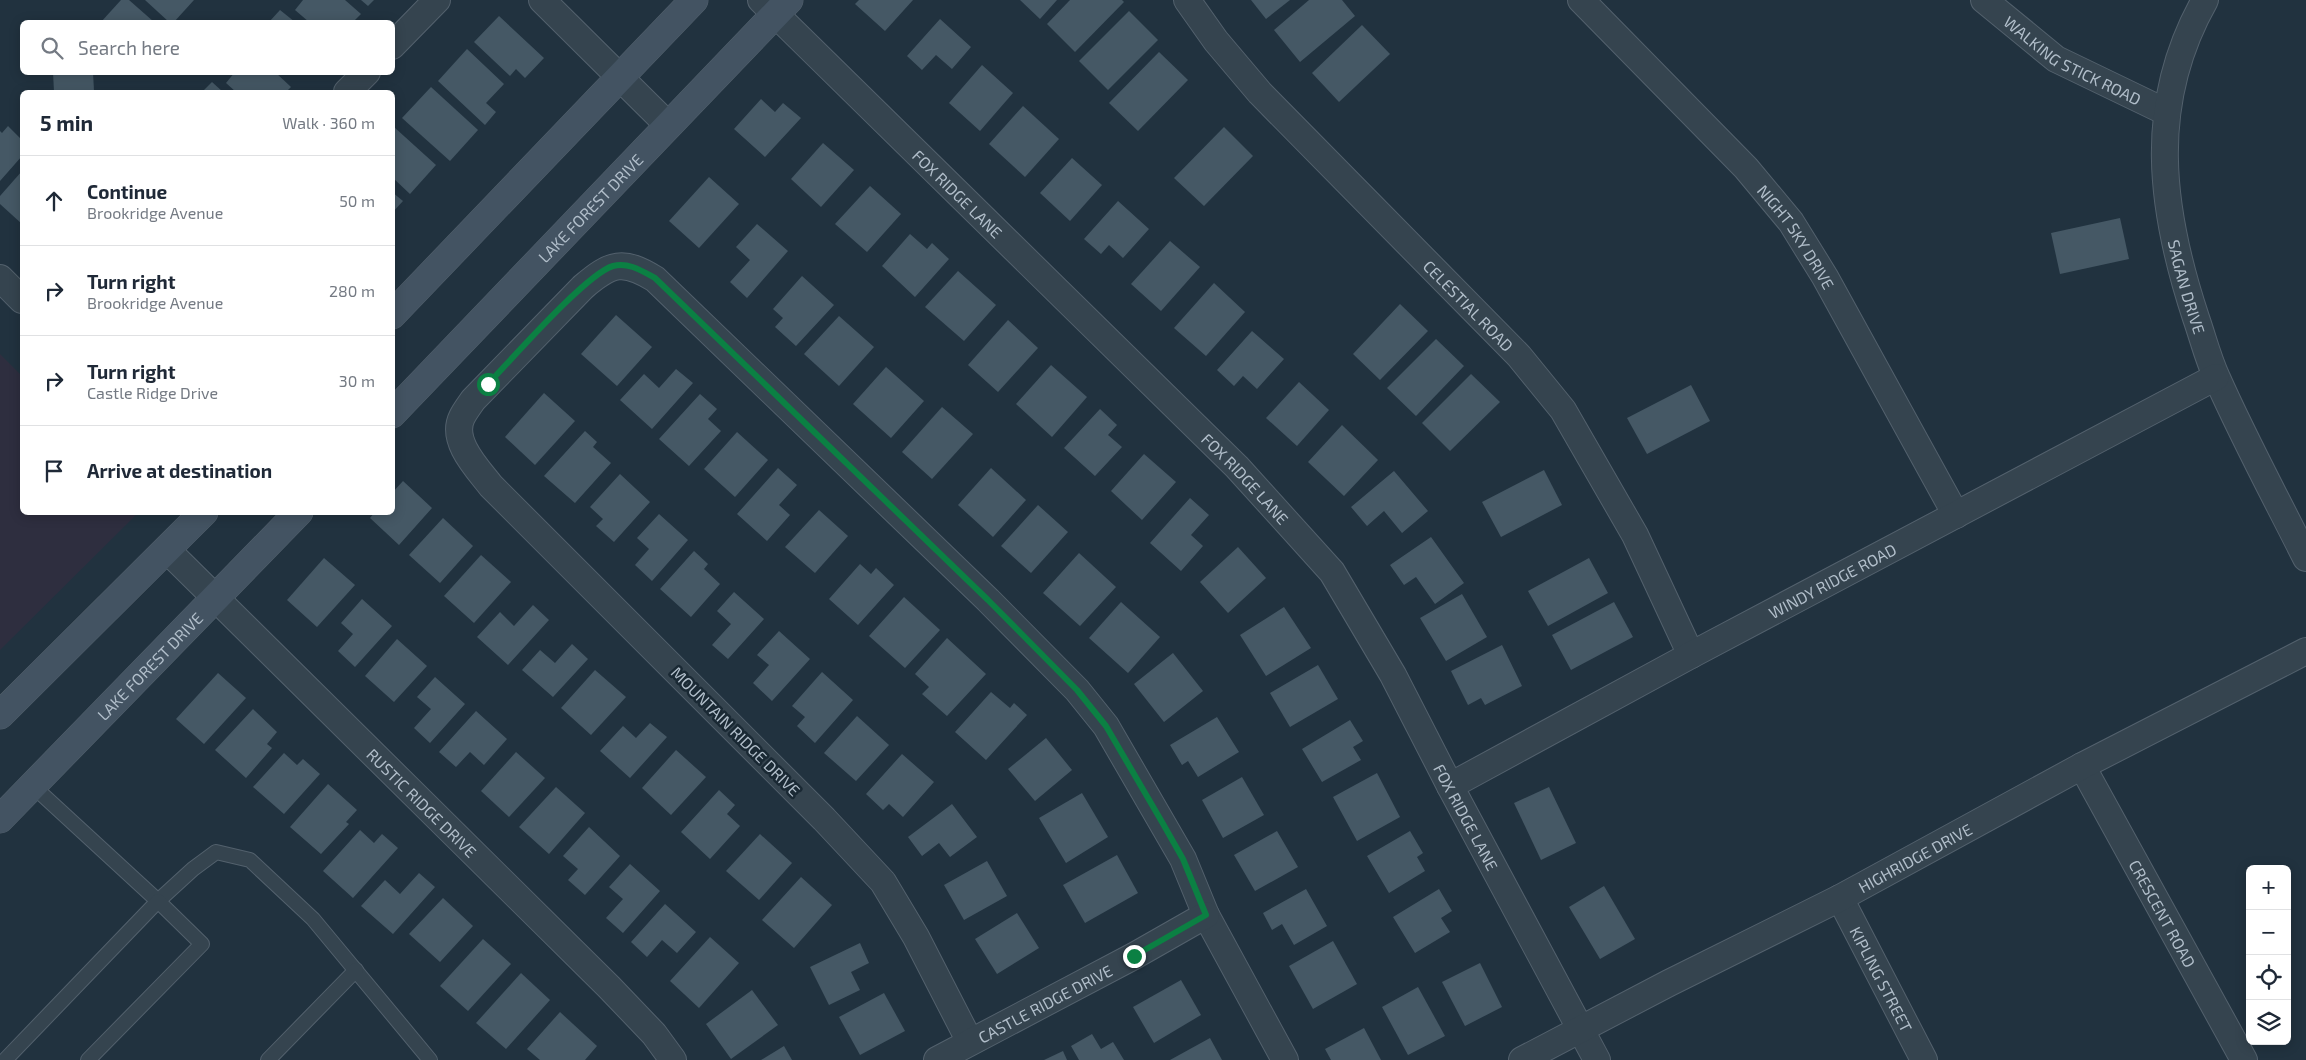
<!DOCTYPE html>
<html lang="en">
<head>
<meta charset="utf-8">
<style>
	body { margin:0; font-family:"Exo 2",sans-serif; background:#f6f6f7; color:#1f2937 }
	.controls { position:absolute; right:15px; bottom:15px; display:grid; overflow:hidden; border-radius:8px; box-shadow:0 2px 12px #0003 }
	.controls button { width:45px; height:45px; display:grid; place-items:center; padding:0; border:0; border-bottom:1px solid #e0e1e3; background:#fff; color:#1f2937; font:25px sans-serif }
	.stop { position:absolute; width:15px; height:15px; margin:-11px; border:4px solid #0b8043; border-radius:50%; background:#fff }
	.stop.end { background:#0b8043; border-color:#fff; box-shadow:0 1px 5px #0008 }
	.list { margin:0; padding:0; list-style:none }
	h2 { display:flex; justify-content:space-between; align-items:center; height:65px; margin:0; padding:0 20px; font-size:21px }
	h2 small { font-size:16px; font-weight:400; color:#747a83 }
	.list li { display:grid; grid-template-columns:32px 1fr auto; gap:15px; align-items:center; box-sizing:border-box; height:90px; padding:0 20px; border-top:1px solid #e0e1e3 }
	.list b { display:block; font-size:19px; white-space:nowrap }
	.list p { margin:0; font-size:16px; white-space:nowrap; color:#747a83 }
	.list em { font-size:16px; font-style:normal; color:#747a83 }
	.icon { flex:none; width:28px; height:28px; fill:none; stroke:currentColor; stroke-width:2; stroke-linecap:round; stroke-linejoin:round }
	.map { position:relative; flex:none; width:2306px; height:1060px; overflow:hidden }
	.search { position:absolute; background:#fff; box-shadow:0 2px 12px #0003; left:20px; top:20px; width:375px; height:55px; display:flex; align-items:center; gap:12px; box-sizing:border-box; padding:0 18px; border-radius:8px; color:#747a83; font-size:19px }
	.panel { position:absolute; background:#fff; box-shadow:0 2px 12px #0003; left:20px; top:90px; width:375px; height:425px; border-radius:8px }
	.map>svg:first-child { display:block }
	.medical { fill:#2e2e3f }
	.building { fill:#455865 }
	.lines { fill:none; stroke-linecap:round; stroke-linejoin:round }
	.lane-casing { stroke:#53616d; stroke-width:16 }
	.street-casing { stroke:#53616d; stroke-width:28 }
	.secondary-casing { stroke:#53616d; stroke-width:29 }
	.lane { stroke:#35444f; stroke-width:14 }
	.street { stroke:#35444f; stroke-width:26 }
	.secondary { stroke:#435362; stroke-width:28 }
	.route { stroke:#0b8043; stroke-width:6 }
	.labels { text-anchor:middle; dominant-baseline:central; stroke-width:5; stroke-linejoin:round; paint-order:stroke }
	.street-label { font-size:16px; fill:#b1beca; stroke:#1a2934 }
</style>
</head>
<body>
<div class="map">
<svg width="2306" height="1060" viewBox="0 0 2306 1060">
	<rect width="100%" height="100%" fill="#21323f"/>
	<!-- medical -->
	<path class="medical" d="M 0,354 L 22,376 L 22,512 L 138,513 L 0,650 Z"/>
	<!-- building -->
	<g class="building">
		<path d="M 121,0 L 129,0 L 154,22 L 101,22 Z"/>
		<path d="M 145,0 L 194,0 L 174,22 L 169,22 Z"/>
		<path d="M 303,0 L 345,0 L 361,14 L 353,22 L 309,22 L 295,10 Z"/>
		<path d="M 361,0 L 374,0 L 368,6 Z"/>
		<path d="M 859,0 L 913,0 L 885,31 L 855,4 Z"/>
		<path d="M 1020,0 L 1057,0 L 1040,19 Z"/>
		<path d="M 1070,0 L 1122,0 L 1124,2 L 1075,52 L 1047,24 Z"/>
		<path d="M 1251,0 L 1290,0 L 1266,19 Z"/>
		<path d="M 1309,0 L 1342,0 L 1355,16 L 1300,62 L 1274,30 Z"/>
		<path d="M 280,10 L 295,22 L 269,22 Z"/>
		<path d="M 1129,11 L 1158,40 L 1108,90 L 1079,61 Z"/>
		<path d="M 499,16 L 544,58 L 525,78 L 516,69 L 510,76 L 474,42 Z"/>
		<path d="M 940,19 L 971,47 L 952,69 L 936,55 L 922,70 L 907,56 Z"/>
		<path d="M 1362,25 L 1390,54 L 1339,102 L 1312,73 Z"/>
		<path d="M 467,49 L 504,84 L 486,103 L 496,112 L 485,125 L 438,81 Z"/>
		<path d="M 1159,52 L 1188,80 L 1138,131 L 1109,103 Z"/>
		<path d="M 982,65 L 1013,93 L 980,131 L 949,103 Z"/>
		<path d="M 53,72 L 93,72 L 94,91 L 54,92 Z"/>
		<path d="M 235,72 L 275,72 L 291,87 L 286,92 L 236,92 L 226,83 Z"/>
		<path d="M 212,82 L 223,92 L 202,92 Z"/>
		<path d="M 431,87 L 478,130 L 450,161 L 402,118 Z"/>
		<path d="M 761,99 L 775,112 L 783,103 L 801,118 L 765,157 L 734,129 Z"/>
		<path d="M 1023,106 L 1059,139 L 1025,177 L 989,144 Z"/>
		<path d="M 8,126 L 22,140 L 22,156 L 0,181 L 0,131 L 2,133 Z"/>
		<path d="M 394,127 L 436,165 L 410,194 L 392,177 Z"/>
		<path d="M 1224,127 L 1253,156 L 1204,206 L 1174,178 Z"/>
		<path d="M 823,143 L 854,170 L 821,207 L 791,179 Z"/>
		<path d="M 1072,158 L 1102,185 L 1070,221 L 1040,193 Z"/>
		<path d="M 22,171 L 22,224 L 0,204 L 0,196 Z"/>
		<path d="M 709,177 L 739,204 L 699,248 L 669,221 Z"/>
		<path d="M 870,186 L 901,214 L 867,252 L 835,224 Z"/>
		<path d="M 392,192 L 403,201 L 392,213 Z"/>
		<path d="M 1118,201 L 1149,229 L 1123,258 L 1109,245 L 1101,254 L 1084,239 Z"/>
		<path d="M 2120,218 L 2129,259 L 2060,274 L 2051,233 Z"/>
		<path d="M 757,224 L 788,251 L 747,298 L 730,282 L 750,260 L 736,247 Z"/>
		<path d="M 910,234 L 927,249 L 932,243 L 949,259 L 915,297 L 882,266 Z"/>
		<path d="M 1170,241 L 1200,267 L 1161,311 L 1131,284 Z"/>
		<path d="M 958,271 L 996,305 L 964,341 L 925,307 Z"/>
		<path d="M 802,276 L 834,305 L 796,346 L 775,327 L 783,318 L 773,309 Z"/>
		<path d="M 1214,283 L 1245,312 L 1206,356 L 1174,328 Z"/>
		<path d="M 1400,304 L 1428,331 L 1380,380 L 1353,354 Z"/>
		<path d="M 616,315 L 652,347 L 617,386 L 581,354 Z"/>
		<path d="M 839,316 L 874,347 L 839,386 L 804,354 Z"/>
		<path d="M 1008,320 L 1038,348 L 998,392 L 968,365 Z"/>
		<path d="M 1252,331 L 1284,359 L 1257,389 L 1243,376 L 1234,386 L 1217,370 Z"/>
		<path d="M 1436,339 L 1464,366 L 1416,416 L 1387,388 Z"/>
		<path d="M 1051,365 L 1087,397 L 1052,437 L 1016,404 Z"/>
		<path d="M 886,367 L 924,401 L 891,438 L 853,404 Z"/>
		<path d="M 676,369 L 693,383 L 652,429 L 620,400 L 644,374 L 659,388 Z"/>
		<path d="M 1471,374 L 1500,402 L 1450,451 L 1422,423 Z"/>
		<path d="M 1299,382 L 1329,410 L 1297,446 L 1266,418 Z"/>
		<path d="M 1691,385 L 1710,421 L 1647,454 L 1627,418 Z"/>
		<path d="M 544,393 L 575,421 L 535,465 L 505,437 Z"/>
		<path d="M 700,394 L 717,409 L 708,419 L 721,431 L 689,466 L 659,439 Z"/>
		<path d="M 942,407 L 973,434 L 932,479 L 902,452 Z"/>
		<path d="M 1100,409 L 1117,425 L 1108,435 L 1122,447 L 1095,476 L 1064,448 Z"/>
		<path d="M 1342,425 L 1378,460 L 1344,496 L 1308,462 Z"/>
		<path d="M 585,431 L 597,442 L 593,447 L 611,463 L 575,503 L 544,476 Z"/>
		<path d="M 737,432 L 768,460 L 735,497 L 704,469 Z"/>
		<path d="M 1144,454 L 1176,482 L 1142,520 L 1111,491 Z"/>
		<path d="M 778,468 L 797,485 L 779,505 L 790,515 L 767,541 L 737,514 Z"/>
		<path d="M 991,468 L 1026,500 L 993,537 L 958,505 Z"/>
		<path d="M 1544,470 L 1562,505 L 1501,537 L 1482,502 Z"/>
		<path d="M 1394,471 L 1428,511 L 1402,533 L 1384,511 L 1367,526 L 1351,507 Z"/>
		<path d="M 620,474 L 650,502 L 614,542 L 596,526 L 603,519 L 590,507 Z"/>
		<path d="M 403,481 L 432,508 L 399,545 L 370,518 L 375,512 L 392,512 L 392,493 Z"/>
		<path d="M 1190,498 L 1209,515 L 1191,535 L 1203,546 L 1181,571 L 1150,543 Z"/>
		<path d="M 1038,505 L 1068,532 L 1031,573 L 1001,546 Z"/>
		<path d="M 819,510 L 848,536 L 815,573 L 785,547 Z"/>
		<path d="M 659,514 L 688,540 L 652,581 L 635,565 L 649,549 L 637,538 Z"/>
		<path d="M 443,518 L 473,546 L 440,583 L 409,555 Z"/>
		<path d="M 1431,537 L 1464,583 L 1435,604 L 1416,577 L 1404,585 L 1390,565 Z"/>
		<path d="M 1238,547 L 1266,578 L 1228,613 L 1200,582 Z"/>
		<path d="M 694,551 L 708,564 L 704,569 L 720,584 L 691,617 L 660,589 Z"/>
		<path d="M 1079,553 L 1116,587 L 1080,626 L 1043,593 Z"/>
		<path d="M 481,555 L 511,582 L 474,623 L 444,596 Z"/>
		<path d="M 324,558 L 355,585 L 317,627 L 287,600 Z"/>
		<path d="M 1589,558 L 1608,593 L 1548,626 L 1528,591 Z"/>
		<path d="M 860,564 L 871,574 L 876,568 L 894,585 L 858,625 L 829,599 Z"/>
		<path d="M 734,592 L 764,619 L 728,659 L 712,645 L 731,624 L 717,611 Z"/>
		<path d="M 1462,594 L 1487,637 L 1446,661 L 1420,618 Z"/>
		<path d="M 904,597 L 940,630 L 905,668 L 869,636 Z"/>
		<path d="M 362,599 L 392,626 L 355,667 L 338,651 L 353,634 L 341,623 Z"/>
		<path d="M 1121,602 L 1160,637 L 1128,673 L 1089,638 Z"/>
		<path d="M 1614,602 L 1633,637 L 1571,670 L 1552,635 Z"/>
		<path d="M 533,605 L 549,620 L 508,665 L 477,637 L 500,612 L 514,626 Z"/>
		<path d="M 1284,607 L 1311,648 L 1266,676 L 1240,635 Z"/>
		<path d="M 779,631 L 810,659 L 772,701 L 753,683 L 769,665 L 757,655 Z"/>
		<path d="M 947,638 L 986,674 L 947,716 L 922,694 L 929,687 L 915,674 Z"/>
		<path d="M 397,639 L 427,666 L 394,702 L 365,676 Z"/>
		<path d="M 572,644 L 588,659 L 553,697 L 522,670 L 540,650 L 555,663 Z"/>
		<path d="M 1502,645 L 1522,686 L 1485,705 L 1481,698 L 1468,705 L 1451,671 Z"/>
		<path d="M 1173,653 L 1203,691 L 1164,722 L 1134,684 Z"/>
		<path d="M 1318,665 L 1338,699 L 1290,727 L 1270,693 Z"/>
		<path d="M 595,670 L 626,697 L 591,735 L 561,708 Z"/>
		<path d="M 822,672 L 853,700 L 815,743 L 797,726 L 805,717 L 792,706 Z"/>
		<path d="M 218,673 L 246,698 L 204,744 L 176,719 Z"/>
		<path d="M 435,677 L 465,704 L 430,743 L 414,728 L 431,709 L 417,697 Z"/>
		<path d="M 991,692 L 1010,708 L 1014,703 L 1027,715 L 986,760 L 955,732 Z"/>
		<path d="M 253,709 L 277,732 L 267,744 L 272,748 L 246,778 L 215,750 Z"/>
		<path d="M 476,711 L 507,739 L 484,765 L 470,752 L 456,767 L 439,752 Z"/>
		<path d="M 857,716 L 889,745 L 856,781 L 824,753 Z"/>
		<path d="M 1217,717 L 1239,752 L 1198,777 L 1188,761 L 1182,765 L 1170,745 Z"/>
		<path d="M 1350,720 L 1363,741 L 1353,747 L 1361,760 L 1322,782 L 1302,749 Z"/>
		<path d="M 650,723 L 667,737 L 630,778 L 600,751 L 623,726 L 636,738 Z"/>
		<path d="M 1046,738 L 1072,770 L 1035,801 L 1008,769 Z"/>
		<path d="M 676,750 L 706,777 L 671,815 L 642,788 Z"/>
		<path d="M 516,752 L 545,778 L 509,817 L 481,791 Z"/>
		<path d="M 284,753 L 297,765 L 303,759 L 320,774 L 284,814 L 253,787 Z"/>
		<path d="M 902,754 L 934,782 L 903,817 L 889,804 L 883,810 L 866,794 Z"/>
		<path d="M 1377,773 L 1400,817 L 1357,841 L 1333,797 Z"/>
		<path d="M 1242,777 L 1264,815 L 1223,838 L 1202,800 Z"/>
		<path d="M 328,784 L 357,810 L 346,822 L 349,824 L 321,854 L 290,827 Z"/>
		<path d="M 556,787 L 585,813 L 549,854 L 519,827 Z"/>
		<path d="M 1549,787 L 1576,843 L 1541,860 L 1514,803 Z"/>
		<path d="M 719,790 L 735,805 L 727,814 L 740,826 L 710,859 L 681,832 Z"/>
		<path d="M 1082,793 L 1108,837 L 1066,863 L 1039,818 Z"/>
		<path d="M 952,804 L 977,837 L 950,857 L 939,843 L 922,856 L 908,837 Z"/>
		<path d="M 589,827 L 620,856 L 585,895 L 568,880 L 578,869 L 563,856 Z"/>
		<path d="M 360,830 L 374,843 L 382,834 L 398,848 L 353,898 L 323,871 Z"/>
		<path d="M 1277,831 L 1298,867 L 1255,891 L 1234,855 Z"/>
		<path d="M 1410,831 L 1423,853 L 1417,857 L 1425,871 L 1389,893 L 1367,856 Z"/>
		<path d="M 760,834 L 792,863 L 759,900 L 726,871 Z"/>
		<path d="M 1117,855 L 1138,893 L 1085,923 L 1063,885 Z"/>
		<path d="M 987,861 L 1007,896 L 964,920 L 944,885 Z"/>
		<path d="M 630,864 L 660,891 L 623,933 L 606,918 L 623,899 L 609,887 Z"/>
		<path d="M 419,873 L 435,887 L 393,934 L 361,906 L 385,880 L 400,894 Z"/>
		<path d="M 801,877 L 832,905 L 794,948 L 762,920 Z"/>
		<path d="M 1604,886 L 1635,939 L 1600,959 L 1569,907 Z"/>
		<path d="M 1306,889 L 1327,926 L 1294,945 L 1282,924 L 1272,930 L 1263,913 Z"/>
		<path d="M 1439,889 L 1452,911 L 1441,918 L 1450,932 L 1415,953 L 1393,917 Z"/>
		<path d="M 443,898 L 473,926 L 440,962 L 409,934 Z"/>
		<path d="M 665,904 L 696,932 L 677,953 L 662,940 L 647,957 L 631,942 Z"/>
		<path d="M 1017,913 L 1039,948 L 997,974 L 975,939 Z"/>
		<path d="M 710,937 L 739,963 L 699,1008 L 670,981 Z"/>
		<path d="M 483,939 L 511,964 L 468,1011 L 440,986 Z"/>
		<path d="M 1333,941 L 1357,984 L 1313,1009 L 1289,966 Z"/>
		<path d="M 860,943 L 869,963 L 851,972 L 860,990 L 829,1005 L 810,967 Z"/>
		<path d="M 1480,963 L 1502,1007 L 1465,1026 L 1442,982 Z"/>
		<path d="M 521,973 L 550,1000 L 506,1049 L 476,1023 Z"/>
		<path d="M 1181,980 L 1201,1015 L 1154,1043 L 1133,1007 Z"/>
		<path d="M 1418,987 L 1445,1036 L 1408,1055 L 1382,1007 Z"/>
		<path d="M 752,990 L 778,1025 L 731,1059 L 706,1024 Z"/>
		<path d="M 884,993 L 905,1031 L 860,1055 L 839,1017 Z"/>
		<path d="M 560,1012 L 597,1046 L 585,1060 L 540,1060 L 527,1049 Z"/>
		<path d="M 1364,1028 L 1381,1060 L 1331,1060 L 1325,1049 Z"/>
		<path d="M 1092,1034 L 1101,1049 L 1113,1042 L 1124,1060 L 1079,1060 L 1071,1046 Z"/>
		<path d="M 1210,1038 L 1222,1060 L 1170,1060 Z"/>
		<path d="M 784,1046 L 792,1060 L 761,1060 Z"/>
		<path d="M 1063,1051 L 1067,1060 L 1044,1060 Z"/>
	</g>
	<g class="lines">
		<defs>
			<g id="lane">
				<path d="M 33,786 L 158,901 L 193,869 L 216,852 L 250,860 L 313,919 L 430,1060"/>
				<path d="M 5,1060 L 158,901 L 202,944 L 88,1060"/>
				<path d="M 268,1060 L 356,970"/>
			</g>
			<g id="street">
				<path d="M 542,0 L 668,125"/>
				<path id="s1" d="M 761,0 L 1237,467 L 1332,572 L 1393,675 L 1450,786 L 1597,1060"/>
				<path id="s2" d="M 1187,0 L 1216,41 L 1260,93 L 1519,356 L 1563,410 L 1635,535 L 1691,655"/>
				<path id="s3" d="M 1581,0 L 1746,168 L 1791,222 L 1825,277 L 1956,515"/>
				<path id="s4" d="M 1984,0 L 2056,59 L 2166,112"/>
				<path id="s5" d="M 2205,0 C 2146,104 2160,209 2196,318 C 2203,338 2208,359 2217,378 C 2244,439 2276,498 2306,558"/>
				<path d="M 392,46 L 437,0"/>
				<path d="M 347,92 L 367,72"/>
				<path d="M 0,278 L 22,300"/>
				<path id="s6" d="M 167,550 L 609,987 L 654,1034 L 673,1060"/>
				<path id="s7" d="M 2082,766 L 2244,1060"/>
				<path id="s8" d="M 1450,786 L 1691,655 L 2216,377"/>
				<path id="s9" d="M 1840,898 L 1924,1060"/>
				<path d="M 970,1042 L 916,937 L 883,882 L 824,819 L 491,486 C 478,469 450,441 462,417 C 465,411 469,406 473,400 L 583,287 C 611,263 623,259 655,279 L 988,600 L 1077,690 L 1106,726 L 1183,859 L 1206,915 L 1285,1060"/>
				<path id="s10" d="M 937,1060 L 1134,956 L 1206,915"/>
				<path id="s11" d="M 1522,1060 L 1669,983 L 1840,898 L 2082,766 L 2306,651"/>
			</g>
			<g id="secondary">
				<path d="M 392,315 L 694,0"/>
				<path id="s12" d="M 392,414 L 789,0"/>
				<path d="M 0,715 L 204,512"/>
				<path id="s13" d="M 0,819 L 299,512"/>
			</g>
		</defs>
		<!-- lane casing -->
		<use href="#lane" class="lane-casing"/>
		<!-- street casing -->
		<use href="#street" class="street-casing"/>
		<!-- secondary casing -->
		<use href="#secondary" class="secondary-casing"/>
		<!-- lane -->
		<use href="#lane" class="lane"/>
		<!-- street -->
		<use href="#street" class="street"/>
		<!-- secondary -->
		<use href="#secondary" class="secondary"/>
	</g>
	<g class="lines">
		<!-- route -->
		<path class="route" d="M 488,384 C 512,359 586,274 613,266 C 629,262 642,271 655,278 L 988,600 L 1077,690 L 1106,726 L 1162,822 L 1183,859 L 1206,915 L 1134,956"/>
	</g>
	<g class="labels">
		<!-- street labels -->
		<g class="street-label">
			<text stroke="none"><textPath href="#s4" startOffset="108">WALKING STICK ROAD</textPath></text>
			<text stroke="none"><textPath href="#s1" startOffset="276">FOX RIDGE LANE</textPath></text>
			<text stroke="none"><textPath href="#s12" startOffset="286">LAKE FOREST DRIVE</textPath></text>
			<text stroke="none"><textPath href="#s3" startOffset="321">NIGHT SKY DRIVE</textPath></text>
			<text stroke="none"><textPath href="#s5" startOffset="296">SAGAN DRIVE</textPath></text>
			<text stroke="none"><textPath href="#s2" startOffset="416">CELESTIAL ROAD</textPath></text>
			<text stroke="none"><textPath href="#s1" startOffset="681">FOX RIDGE LANE</textPath></text>
			<text stroke="none"><textPath href="#s8" startOffset="434">WINDY RIDGE ROAD</textPath></text>
			<text stroke="none"><textPath href="#s13" startOffset="214">LAKE FOREST DRIVE</textPath></text>
			<text transform="translate(736 731) rotate(45)">MOUNTAIN RIDGE DRIVE</text>
			<text stroke="none"><textPath href="#s6" startOffset="359">RUSTIC RIDGE DRIVE</textPath></text>
			<text stroke="none"><textPath href="#s1" startOffset="1088">FOX RIDGE LANE</textPath></text>
			<text stroke="none"><textPath href="#s11" startOffset="442">HIGHRIDGE DRIVE</textPath></text>
			<text stroke="none"><textPath href="#s7" startOffset="168">CRESCENT ROAD</textPath></text>
			<text stroke="none"><textPath href="#s9" startOffset="91">KIPLING STREET</textPath></text>
			<text stroke="none"><textPath href="#s10" startOffset="122">CASTLE RIDGE DRIVE</textPath></text>
		</g>
	</g>
</svg>
<div class="controls">
<button>+</button>
<button>−</button>
<button><svg class="icon" aria-label="locate" viewBox="0 0 24 24"><circle cx="12" cy="12" r="6"/><path d="M12 2v4M12 18v4M2 12h4M18 12h4"/></svg></button>
<button><svg class="icon" aria-label="layers" viewBox="0 0 24 24"><path d="M12 4l9 5-9 5-9-5zM3 14l9 5 9-5"/></svg></button>
</div>
<div class="stop" style="left:488px;top:384px"></div>
<div class="stop end" style="left:1134px;top:956px"></div>
<div class="search"><svg class="icon" aria-label="search" viewBox="0 0 24 24"><circle cx="10" cy="10" r="6"/><path d="M15 15l6 6"/></svg>Search here</div>
<section class="panel">
<h2>5 min<small>Walk · 360 m</small></h2>
<ul class="list">
<li><svg class="icon" aria-label="ahead" viewBox="0 0 24 24"><path d="M12 20V5M6 11l6-6 6 6"/></svg><div><b>Continue</b><p>Brookridge Avenue</p></div><em>50 m</em></li>
<li><svg class="icon" aria-label="right" viewBox="0 0 24 24"><path d="M7 20v-9h11M14 6l5 5-5 5"/></svg><div><b>Turn right</b><p>Brookridge Avenue</p></div><em>280 m</em></li>
<li><svg class="icon" aria-label="right" viewBox="0 0 24 24"><path d="M7 20v-9h11M14 6l5 5-5 5"/></svg><div><b>Turn right</b><p>Castle Ridge Drive</p></div><em>30 m</em></li>
<li><svg class="icon" aria-label="arrive" viewBox="0 0 24 24"><path d="M6 21V4h12l-3 4 3 4H6"/></svg><div><b>Arrive at destination</b></div></li>
</ul>
</section>
</div>
</body>
</html>
